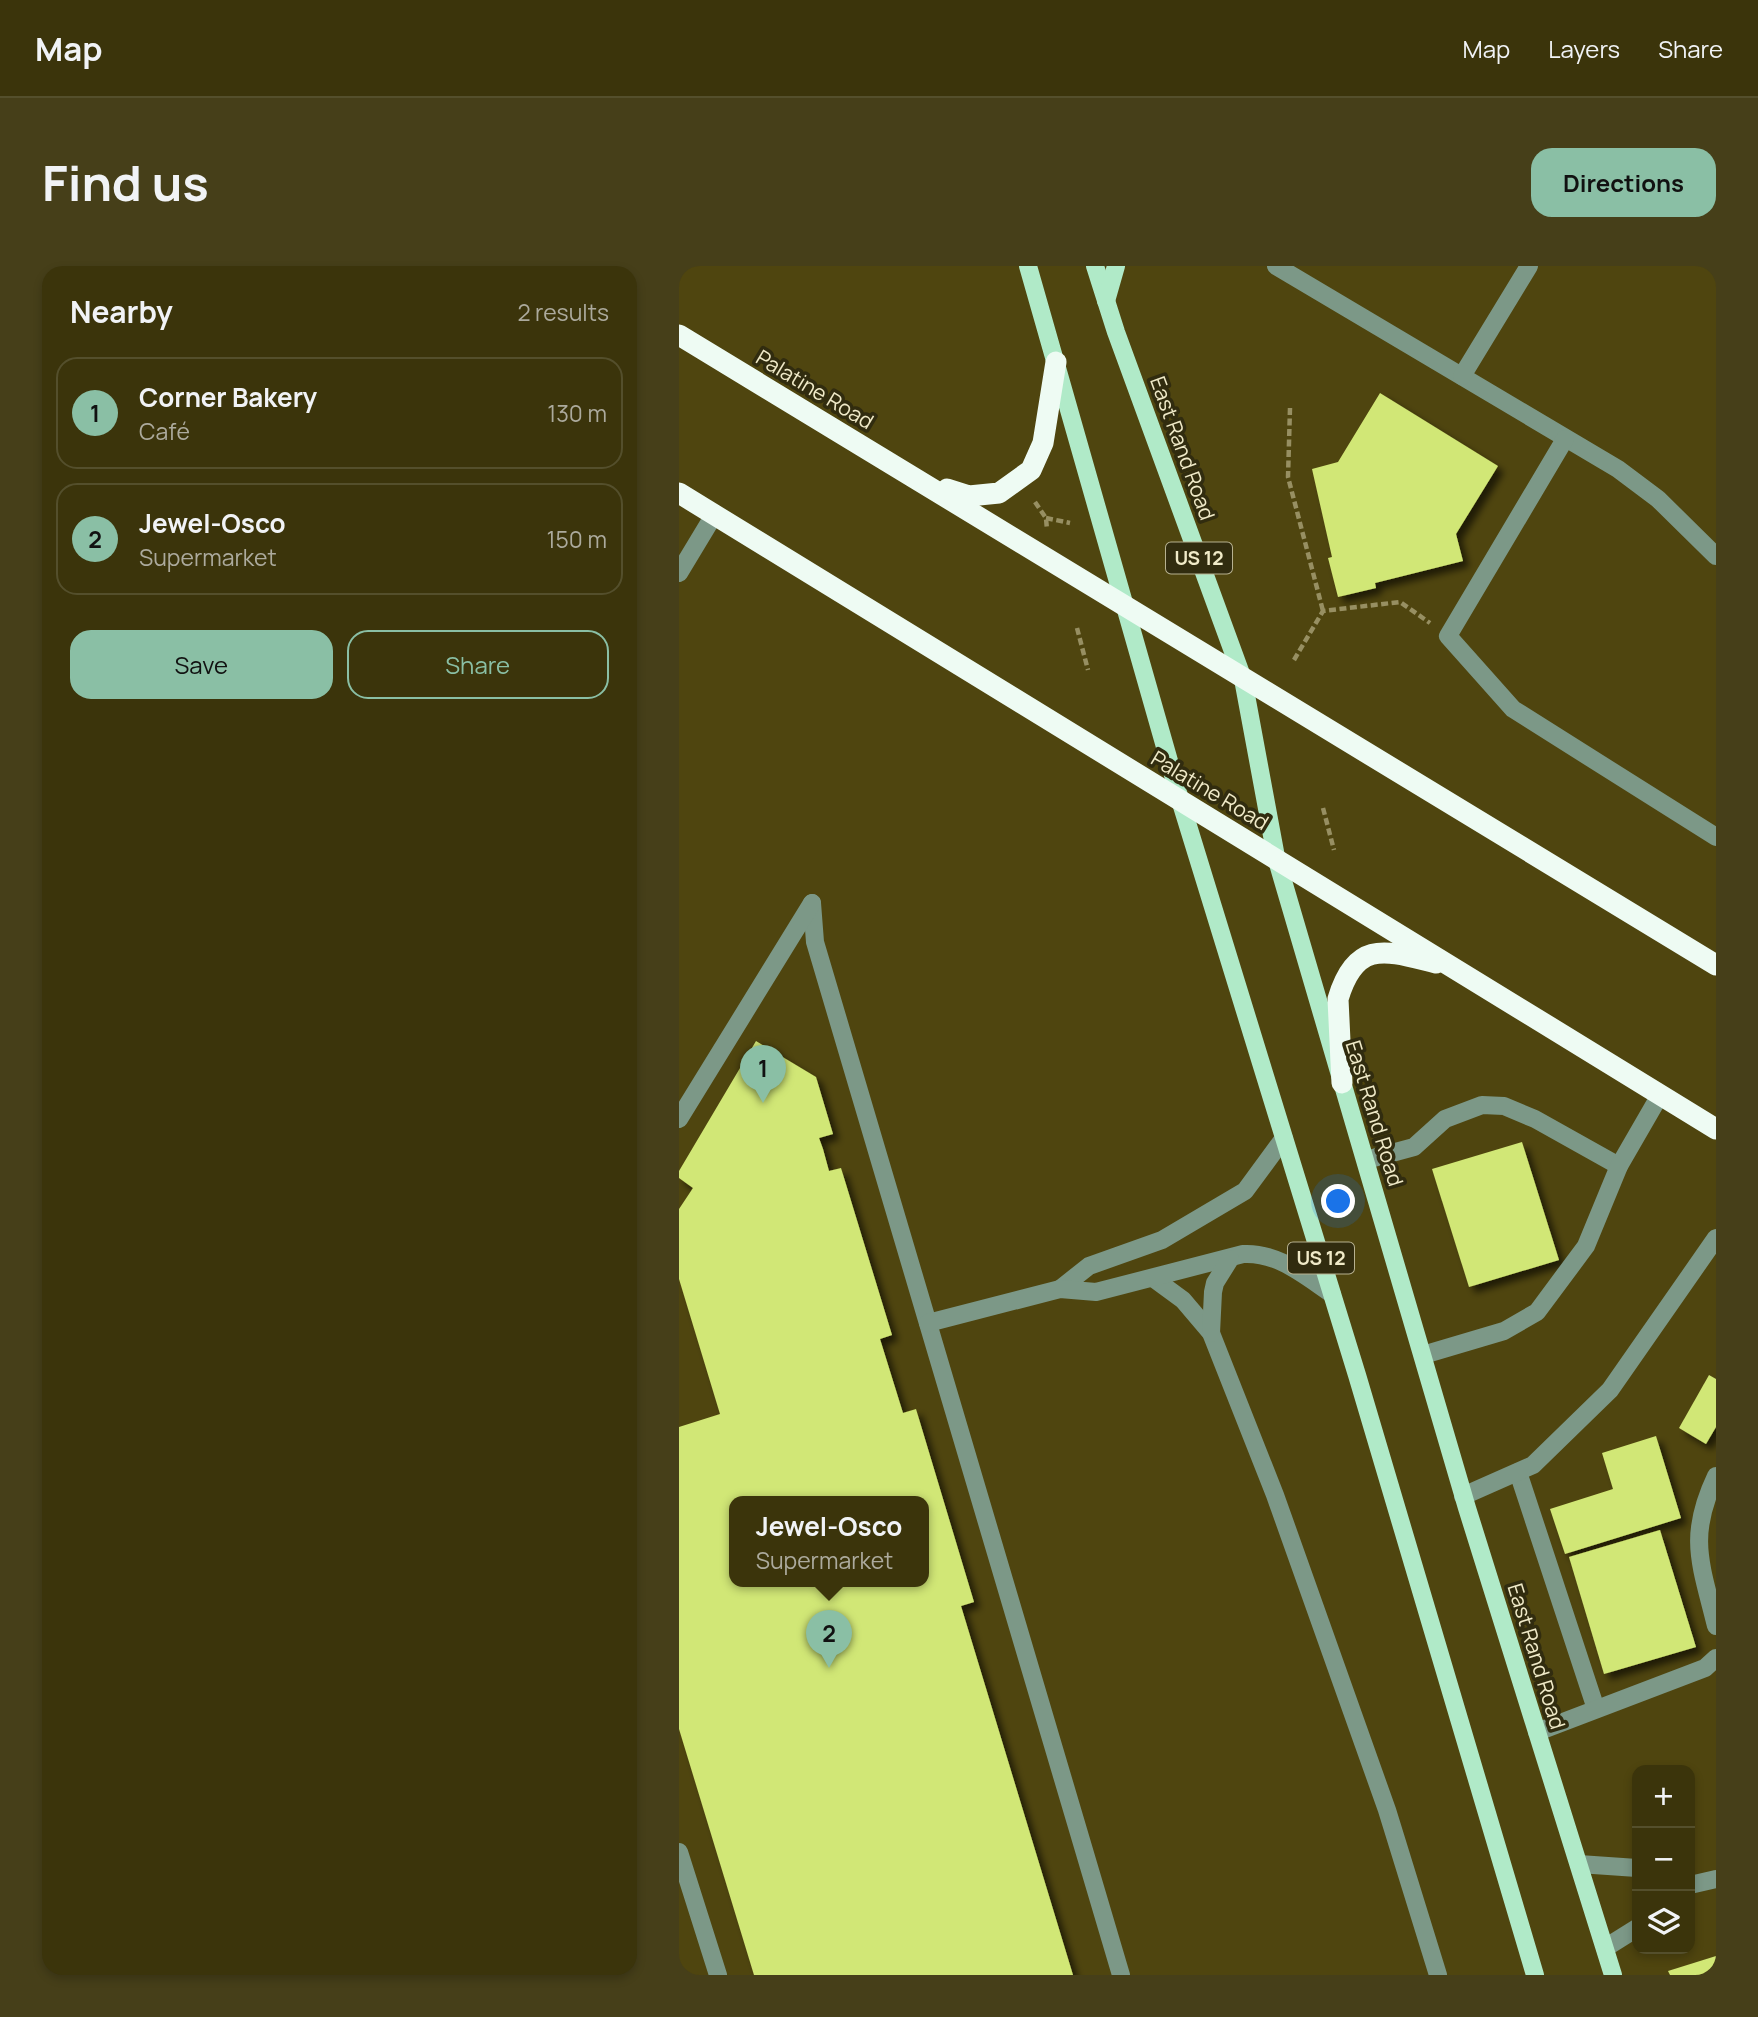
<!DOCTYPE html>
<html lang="en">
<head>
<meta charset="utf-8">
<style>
	body { margin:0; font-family:Manrope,sans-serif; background:#463f19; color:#f1f3f6 }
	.controls { position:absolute; right:21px; bottom:21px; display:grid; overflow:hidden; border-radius:14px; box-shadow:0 4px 10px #0003 }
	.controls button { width:63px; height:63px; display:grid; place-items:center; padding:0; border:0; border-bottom:2px solid #544f2c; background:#3b340b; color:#f1f3f6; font:35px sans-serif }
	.you { position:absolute; left:660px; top:936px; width:24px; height:24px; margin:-18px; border:5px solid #fff; border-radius:50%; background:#1a73e8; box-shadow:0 0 0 10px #1a73e833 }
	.badge { display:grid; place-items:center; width:46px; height:46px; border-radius:50%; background:#8abfa5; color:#111; font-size:23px; font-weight:700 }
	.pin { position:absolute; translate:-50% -58px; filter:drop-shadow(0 2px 4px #0008) }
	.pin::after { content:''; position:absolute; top:37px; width:24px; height:21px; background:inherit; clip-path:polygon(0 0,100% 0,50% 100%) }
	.popup { position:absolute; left:50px; top:1230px; width:200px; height:91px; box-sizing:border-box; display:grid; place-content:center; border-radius:14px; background:#3b340b; filter:drop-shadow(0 2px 5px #0005); font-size:23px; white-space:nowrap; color:#acaa9d }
	.popup b { font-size:26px; color:#f1f3f6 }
	.popup::after { content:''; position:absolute; left:50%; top:100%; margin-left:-14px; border:14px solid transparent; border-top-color:#3b340b }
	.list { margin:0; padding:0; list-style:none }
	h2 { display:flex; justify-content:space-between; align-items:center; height:91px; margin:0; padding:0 28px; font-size:30px }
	h2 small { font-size:23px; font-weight:400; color:#acaa9d }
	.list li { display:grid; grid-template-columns:46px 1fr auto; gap:21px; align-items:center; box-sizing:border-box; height:112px; margin:0 14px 14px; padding:0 14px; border:2px solid #544f2c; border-radius:21px }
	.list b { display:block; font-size:26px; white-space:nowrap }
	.list p { margin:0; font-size:23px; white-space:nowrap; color:#acaa9d }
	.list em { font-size:23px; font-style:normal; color:#acaa9d }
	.actions { display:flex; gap:14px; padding:21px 28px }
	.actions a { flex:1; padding:16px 0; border:2px solid #8abfa5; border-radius:21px; text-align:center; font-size:24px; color:#8abfa5 }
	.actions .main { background:#8abfa5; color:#111 }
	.icon { flex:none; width:38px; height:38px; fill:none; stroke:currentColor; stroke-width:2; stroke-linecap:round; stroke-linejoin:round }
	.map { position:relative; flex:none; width:1037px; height:1709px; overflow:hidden; border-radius:21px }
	header { display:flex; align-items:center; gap:42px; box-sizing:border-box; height:98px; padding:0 35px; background:#3b340b; border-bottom:2px solid #544f2c }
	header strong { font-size:33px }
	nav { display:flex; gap:38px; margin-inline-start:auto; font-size:24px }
	.intro { display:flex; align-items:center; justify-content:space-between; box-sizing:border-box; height:168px; padding:0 42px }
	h1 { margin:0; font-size:49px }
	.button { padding:18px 32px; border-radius:21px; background:#8abfa5; color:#111; font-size:24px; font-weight:700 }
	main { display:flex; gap:42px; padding:0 42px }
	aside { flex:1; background:#3b340b; border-radius:21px; box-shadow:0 4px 10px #0003 }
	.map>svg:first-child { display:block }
	.building { fill:#d1e776; fill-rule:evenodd; filter:url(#shadow) }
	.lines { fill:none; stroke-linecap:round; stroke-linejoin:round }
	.path { stroke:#978f62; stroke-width:4.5; stroke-dasharray:7 3.5; stroke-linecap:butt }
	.minor { stroke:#7c9887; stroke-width:18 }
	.major { stroke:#b0eac8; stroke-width:18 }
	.highway { stroke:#eefbf3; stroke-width:21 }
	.labels { text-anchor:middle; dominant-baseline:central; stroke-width:7; stroke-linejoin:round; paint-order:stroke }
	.shield { fill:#312c0f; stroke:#b7b190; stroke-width:2 }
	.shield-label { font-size:19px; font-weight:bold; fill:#f0eac8 }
	.street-label { font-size:21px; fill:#f0eac8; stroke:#312c0f }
</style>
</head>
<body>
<header>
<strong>Map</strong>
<nav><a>Map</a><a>Layers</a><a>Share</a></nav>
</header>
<div class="intro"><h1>Find us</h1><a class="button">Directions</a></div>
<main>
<aside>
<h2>Nearby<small>2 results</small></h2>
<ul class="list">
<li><span class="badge">1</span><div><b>Corner Bakery</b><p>Café</p></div><em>130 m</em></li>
<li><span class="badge">2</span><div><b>Jewel-Osco</b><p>Supermarket</p></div><em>150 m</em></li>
</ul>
<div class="actions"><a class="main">Save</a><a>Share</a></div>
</aside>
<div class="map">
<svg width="1037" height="1709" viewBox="0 0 1037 1709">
	<defs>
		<filter id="shadow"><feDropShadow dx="6" dy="6" stdDeviation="3.5" flood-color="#0009"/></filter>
	</defs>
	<rect width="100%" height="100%" fill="#4f450f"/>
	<!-- building -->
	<g class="building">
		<path d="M 701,127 L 819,200 L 777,268 L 784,295 L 696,317 L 697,322 L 659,331 L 649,292 L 653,291 L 633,203 L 659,196 Z"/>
		<path d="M 77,775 L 137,811 L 154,868 L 140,872 L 144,883 L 150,905 L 162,902 L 213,1069 L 201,1073 L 224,1147 L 237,1143 L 295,1336 L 282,1340 L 394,1709 L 75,1709 L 0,1463 L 0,1161 L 41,1148 L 0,1013 L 0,943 L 14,922 L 0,912 L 0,905 ZM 55,1236 L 244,1236 L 244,1316 L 55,1316 Z"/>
		<path d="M 843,876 L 880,994 L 790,1021 L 753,903 Z"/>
		<path d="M 1030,1109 L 1037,1113 L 1037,1161 L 1027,1178 L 1000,1162 Z"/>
		<path d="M 977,1170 L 1002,1252 L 886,1288 L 871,1243 L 934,1223 L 923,1187 Z"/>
		<path d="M 981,1264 L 1017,1381 L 925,1408 L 890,1291 Z"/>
		<path d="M 1037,1690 L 1037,1709 L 991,1709 L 989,1705 Z"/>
	</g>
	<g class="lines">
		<!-- path -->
		<g class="path">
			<path d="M 611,142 L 609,211 L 644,345"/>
			<path d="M 356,236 L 367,252 L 368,264"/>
			<path d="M 367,252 L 391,257"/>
			<path d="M 398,362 L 409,404"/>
			<path d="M 615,394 L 644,345 L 721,336 L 751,357"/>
			<path d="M 644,542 L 655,584"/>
		</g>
		<!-- minor -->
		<g class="minor">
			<path d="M 597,0 L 939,203 L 979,233 L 1037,290"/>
			<path d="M 783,110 L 850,0"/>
			<path d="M 886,173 L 769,370 L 834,443 L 1037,571"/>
			<path d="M 0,307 L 35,249"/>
			<path d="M 133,637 L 136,676 L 442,1709"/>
			<path d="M 0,853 L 133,637"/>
			<path d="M 687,894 L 735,881 L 766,853 L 803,839 L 825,840 L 856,853 L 940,900"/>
			<path d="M 474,1012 L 504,1034 L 532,1067 L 596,1229 L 708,1544 L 759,1709"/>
			<path d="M 381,1023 L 410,1000 L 483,974 L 566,925 L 605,872"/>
			<path d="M 249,1057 L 381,1023 L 417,1026 L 564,988 C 599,986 626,1010 653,1028"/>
			<path d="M 532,1067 L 534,1026 L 536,1017 L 551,993"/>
			<path d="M 744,1089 L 825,1065 L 858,1046 L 907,980 L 940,900 L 981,829"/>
			<path d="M 839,1206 L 917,1443"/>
			<path d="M 1037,1210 C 1008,1271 1022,1298 1037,1360"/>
			<path d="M 784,1230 L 854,1199 L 931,1124 L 1037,972"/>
			<path d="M 858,1466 L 1026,1402 L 1037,1392"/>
			<path d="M 0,1586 L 39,1709"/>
			<path d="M 900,1598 L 958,1602"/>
			<path d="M 1011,1619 L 1037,1613"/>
			<path d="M 926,1682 L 958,1662"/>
		</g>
		<!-- major -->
		<g class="major">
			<path d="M 349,0 L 502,537 L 678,1109 L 856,1709"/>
			<path d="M 416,0 L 437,66 L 564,413 L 597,591 L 788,1242 L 934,1709"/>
			<path d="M 427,35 L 437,0"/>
		</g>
		<!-- highway -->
		<g class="highway">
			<path d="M 0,69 L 1037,699"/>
			<path d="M 268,223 L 290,230 L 320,227 L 352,204 L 364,177 L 377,96"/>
			<path d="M 0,227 L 1037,863"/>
			<path d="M 663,817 L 659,733 C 677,672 708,685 757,697"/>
		</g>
	</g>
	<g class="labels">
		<!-- shield labels -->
		<g class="shield">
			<rect x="487" y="276.5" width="66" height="31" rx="5"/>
			<rect x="609" y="976.5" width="66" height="31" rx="5"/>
		</g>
		<g class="shield-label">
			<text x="520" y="292">US 12</text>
			<text x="642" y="992">US 12</text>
		</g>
		<!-- street labels -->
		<g class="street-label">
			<text transform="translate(136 123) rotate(31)">Palatine Road</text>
			<text transform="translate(504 182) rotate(70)">East Rand Road</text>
			<text transform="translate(531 524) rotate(31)">Palatine Road</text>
			<text transform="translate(696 847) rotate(73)">East Rand Road</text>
			<text transform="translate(858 1390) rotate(73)">East Rand Road</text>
		</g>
	</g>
</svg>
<div class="controls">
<button>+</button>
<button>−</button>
<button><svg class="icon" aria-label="layers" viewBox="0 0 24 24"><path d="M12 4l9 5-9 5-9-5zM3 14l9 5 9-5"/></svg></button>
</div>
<div class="you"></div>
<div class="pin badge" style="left:84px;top:837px">1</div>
<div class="pin badge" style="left:150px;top:1402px">2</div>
<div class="popup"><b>Jewel-Osco</b>Supermarket</div>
</div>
</main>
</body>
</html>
